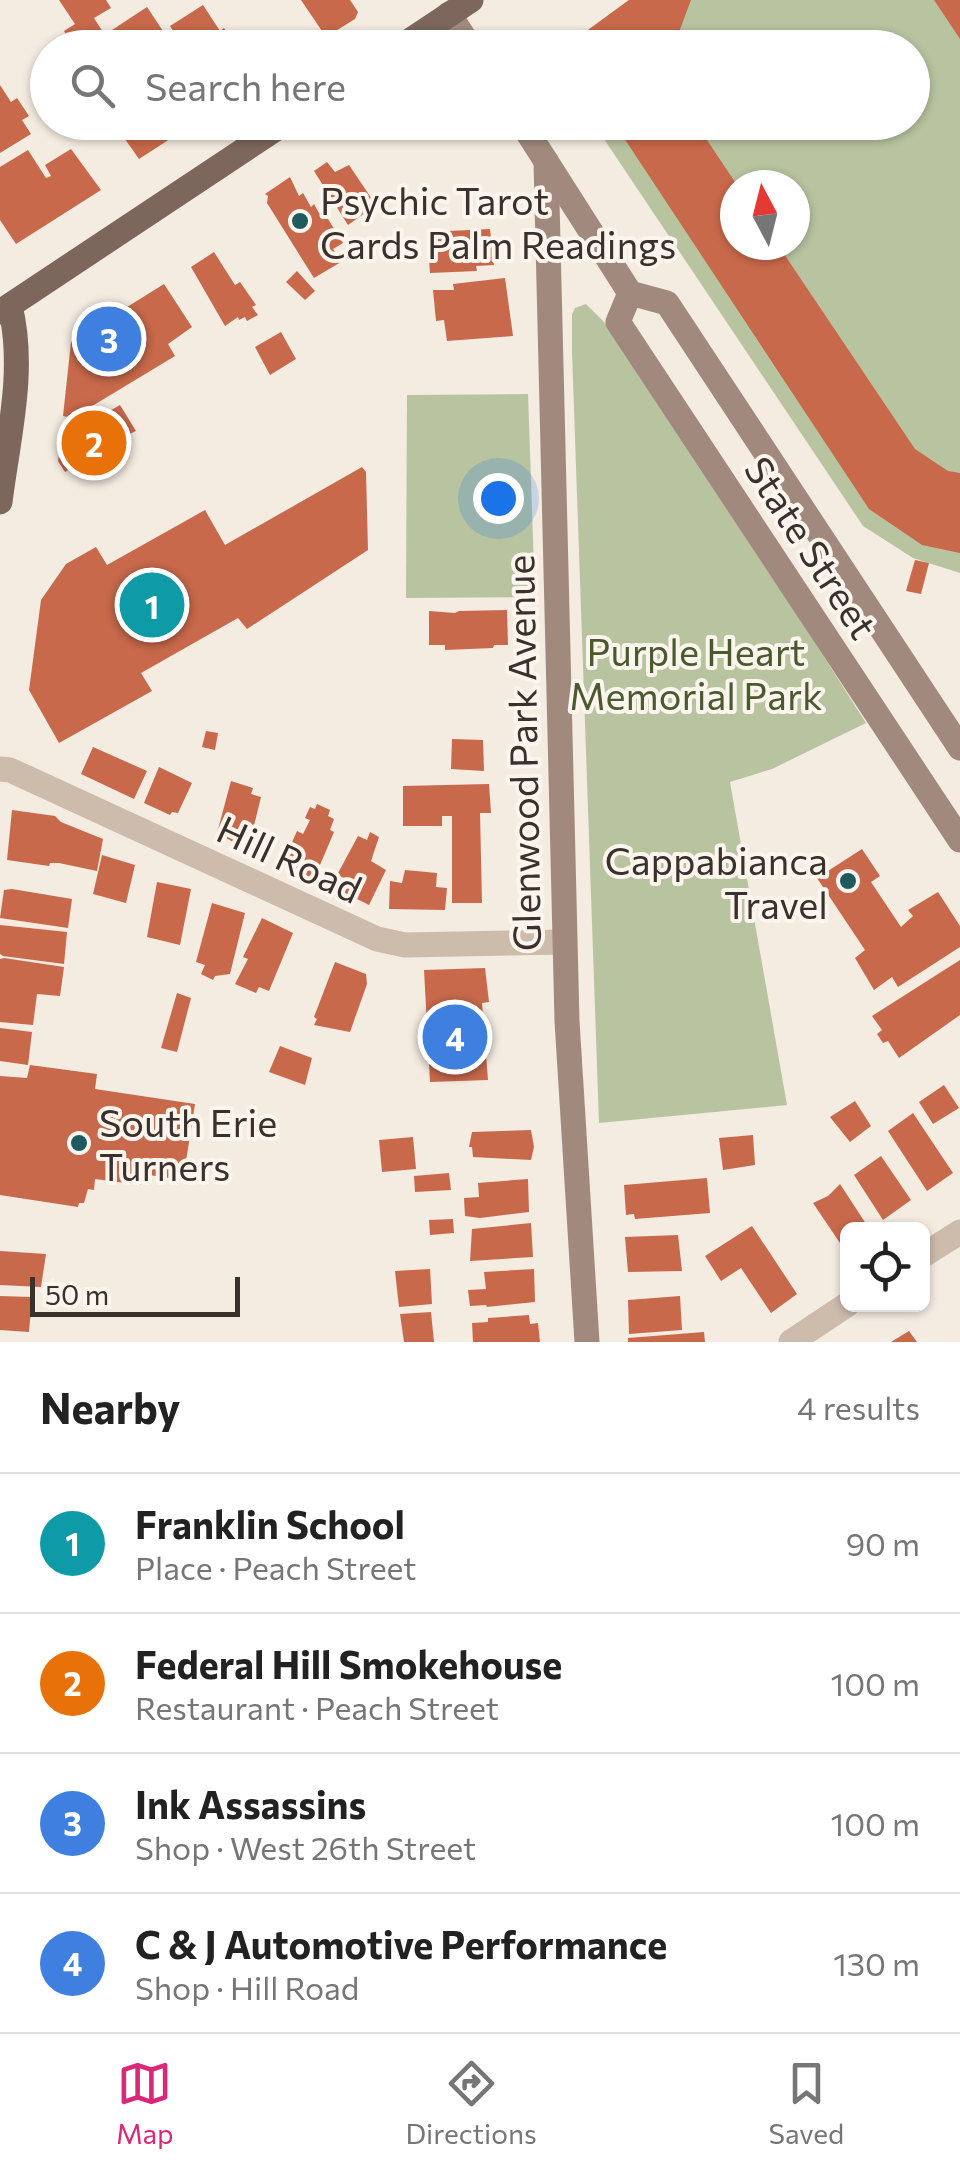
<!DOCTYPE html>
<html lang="en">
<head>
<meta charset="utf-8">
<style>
	body { margin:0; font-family:Commissioner,sans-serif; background:#f2f2f2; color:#222 }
	.controls { position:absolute; right:30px; bottom:30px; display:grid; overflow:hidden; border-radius:15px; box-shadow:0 2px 8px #0004 }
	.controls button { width:90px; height:90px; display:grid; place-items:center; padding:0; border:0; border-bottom:2px solid #e0e0e0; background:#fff; color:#222; font:50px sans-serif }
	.compass { position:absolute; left:720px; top:170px; width:90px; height:90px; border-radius:50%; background:#fff; box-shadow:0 2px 8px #0004; rotate:353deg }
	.scale { position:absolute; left:30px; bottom:25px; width:210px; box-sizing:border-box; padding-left:10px; border:5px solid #3b302b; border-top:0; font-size:28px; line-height:35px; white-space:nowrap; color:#3b302b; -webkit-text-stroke:8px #fbf5ee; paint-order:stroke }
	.you { position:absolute; left:498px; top:498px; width:35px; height:35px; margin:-25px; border:8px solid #fff; border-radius:50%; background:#1a73e8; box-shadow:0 0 0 15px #1a73e833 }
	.badge { display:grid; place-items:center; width:65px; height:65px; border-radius:50%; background:#db2777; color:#fff; font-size:32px; font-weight:700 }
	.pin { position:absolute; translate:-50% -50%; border:5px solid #fff; box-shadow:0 2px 10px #0006 }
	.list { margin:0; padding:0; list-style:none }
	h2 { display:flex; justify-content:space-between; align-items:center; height:130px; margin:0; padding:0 40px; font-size:42px }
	h2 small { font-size:32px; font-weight:400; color:#767676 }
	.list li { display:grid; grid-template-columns:65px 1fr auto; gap:30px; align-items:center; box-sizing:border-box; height:140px; padding:0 40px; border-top:2px solid #e0e0e0 }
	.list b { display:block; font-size:38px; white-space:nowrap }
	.list p { margin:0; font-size:32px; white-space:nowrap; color:#767676 }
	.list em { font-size:32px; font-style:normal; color:#767676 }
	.icon { flex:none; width:55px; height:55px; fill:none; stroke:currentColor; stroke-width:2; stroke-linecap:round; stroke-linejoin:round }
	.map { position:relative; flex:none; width:960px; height:1342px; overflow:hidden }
	.search { position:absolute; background:#fff; box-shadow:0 2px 8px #0004; left:30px; right:30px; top:30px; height:110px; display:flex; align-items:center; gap:25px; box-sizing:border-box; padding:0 35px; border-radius:55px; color:#767676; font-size:38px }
	.sheet { height:690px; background:#fff }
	nav { display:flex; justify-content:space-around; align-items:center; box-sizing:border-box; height:140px; border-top:2px solid #e0e0e0; background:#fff; font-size:28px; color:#767676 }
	nav a { display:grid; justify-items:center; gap:5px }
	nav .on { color:#db2777 }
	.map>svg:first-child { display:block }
	.green { fill:#b8c4a0; fill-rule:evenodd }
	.building { fill:#c8694b }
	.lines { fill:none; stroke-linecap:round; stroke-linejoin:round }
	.street { stroke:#cdbbac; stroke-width:25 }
	.secondary { stroke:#a18a7d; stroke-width:25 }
	.primary { stroke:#7d675c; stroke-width:25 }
	.poi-dot { fill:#1f5a5e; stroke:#fbf5ee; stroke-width:4 }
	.labels { text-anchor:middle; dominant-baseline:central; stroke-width:8; stroke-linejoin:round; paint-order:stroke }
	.poi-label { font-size:38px; fill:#3b302b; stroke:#fbf5ee; text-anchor:start }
	.street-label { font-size:38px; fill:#3b302b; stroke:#fbf5ee }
	.park-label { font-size:38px; fill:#4a5a2e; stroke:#fbf5ee }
</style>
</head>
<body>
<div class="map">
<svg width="960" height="1342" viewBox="0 0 960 1342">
	<rect width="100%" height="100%" fill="#f4ebe1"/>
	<!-- green -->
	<g class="green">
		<path d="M 629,0 L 960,0 L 960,573 L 913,558 L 863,526 L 600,133 L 614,122 L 912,122 L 912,48 L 563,48 L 561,44 L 574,40 ZM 735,185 L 795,185 L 795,245 L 735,245 Z"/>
		<path d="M 586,304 L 612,330 L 712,481 L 866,723 L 772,769 L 730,782 L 787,1105 L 599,1123 L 572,352 L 572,314 L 575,308 Z"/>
		<path d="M 528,394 L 535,597 L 406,598 L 407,395 Z"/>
	</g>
	<!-- building -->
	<g class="building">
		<path d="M 59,0 L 106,0 L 111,8 L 94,18 L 113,48 L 74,48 L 64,31 L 75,24 Z"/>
		<path d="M 301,0 L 350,0 L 358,12 L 355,19 L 326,37 Z"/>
		<path d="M 629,0 L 691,0 L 673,48 L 563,48 L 561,44 L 573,41 Z"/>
		<path d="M 934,0 L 960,0 L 960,39 Z"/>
		<path d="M 203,5 L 220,31 L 224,28 L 237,48 L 183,48 L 170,26 Z"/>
		<path d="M 147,7 L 165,34 L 145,48 L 119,48 L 109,32 Z"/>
		<path d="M 0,85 L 11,102 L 17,98 L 29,116 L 22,120 L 31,134 L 0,153 Z"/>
		<path d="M 113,122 L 163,122 L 173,137 L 139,159 Z"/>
		<path d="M 642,122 L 695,122 L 737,185 L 735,245 L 778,245 L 915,449 L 948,471 L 960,473 L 960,553 L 922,545 L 869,509 L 622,135 Z"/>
		<path d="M 71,149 L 101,190 L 16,244 L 0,220 L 0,167 L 28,150 L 46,178 L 51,176 L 45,165 Z"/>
		<path d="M 327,162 L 335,172 L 349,165 L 376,205 L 348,225 L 314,171 Z"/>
		<path d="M 290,177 L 299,196 L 303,193 L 311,207 L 314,204 L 319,213 L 323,211 L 343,243 L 333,249 L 341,262 L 314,278 L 267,203 L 268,196 L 265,194 Z"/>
		<path d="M 490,229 L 494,265 L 476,266 L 477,271 L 430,273 L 427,232 Z"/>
		<path d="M 214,252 L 235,285 L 240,282 L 256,305 L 252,307 L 258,315 L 247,321 L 245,317 L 239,320 L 238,317 L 225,326 L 191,267 Z"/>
		<path d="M 297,271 L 315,291 L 305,300 L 286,282 Z"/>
		<path d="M 505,278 L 513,336 L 447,341 L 444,320 L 436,321 L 433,290 L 454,290 L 453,284 Z"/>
		<path d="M 164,284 L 192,327 L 168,344 L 175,356 L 79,414 L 77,419 L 63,416 L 71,342 Z"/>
		<path d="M 281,332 L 296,359 L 270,375 L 255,347 Z"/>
		<path d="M 120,405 L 136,431 L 123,437 L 129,448 L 112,458 L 106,448 L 65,472 L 58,461 L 62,438 Z"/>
		<path d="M 362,467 L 366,472 L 368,550 L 247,629 L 238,618 L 141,673 L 152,691 L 59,743 L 29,690 L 41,600 L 66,564 L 96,547 L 107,565 L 205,510 L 225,545 Z"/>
		<path d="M 915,560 L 929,563 L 921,594 L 906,591 Z"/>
		<path d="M 507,610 L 508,645 L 494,645 L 493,648 L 445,650 L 445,645 L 429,645 L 429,611 L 455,613 L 459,611 Z"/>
		<path d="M 206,731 L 218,733 L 215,750 L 202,747 Z"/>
		<path d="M 452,739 L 483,740 L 484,771 L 451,769 Z"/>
		<path d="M 93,747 L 147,771 L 134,799 L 81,774 Z"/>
		<path d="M 159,767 L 192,783 L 178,813 L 172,812 L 170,815 L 144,803 Z"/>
		<path d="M 231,781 L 253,788 L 251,794 L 261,797 L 251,838 L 241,835 L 235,843 L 217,833 Z"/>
		<path d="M 489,784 L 491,813 L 480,813 L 482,903 L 452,903 L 452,816 L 442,816 L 442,826 L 403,826 L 403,786 Z"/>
		<path d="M 317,804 L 330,810 L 328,816 L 334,819 L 330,830 L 334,832 L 314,879 L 288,867 L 291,861 L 285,858 L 297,831 L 303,834 L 310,820 L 305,818 L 310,807 L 315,809 Z"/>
		<path d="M 12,810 L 55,816 L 61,822 L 103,839 L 97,871 L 59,863 L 50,863 L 49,866 L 7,860 Z"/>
		<path d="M 370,832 L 379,837 L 371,861 L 386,870 L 369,905 L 339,890 L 344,878 L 337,875 L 358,836 L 367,840 Z"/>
		<path d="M 862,849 L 880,876 L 871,882 L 901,927 L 913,916 L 908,910 L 938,892 L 960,926 L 960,947 L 898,987 L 892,977 L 874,990 L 855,958 L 865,950 L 817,878 Z"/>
		<path d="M 102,855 L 135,865 L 126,903 L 93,894 Z"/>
		<path d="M 405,870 L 437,873 L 436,887 L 447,888 L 445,910 L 389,909 L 390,881 L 402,883 Z"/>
		<path d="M 157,882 L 191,889 L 180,945 L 147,937 Z"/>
		<path d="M 12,889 L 72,899 L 68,928 L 0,918 L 4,890 Z"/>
		<path d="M 212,903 L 245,913 L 230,974 L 215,976 L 213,980 L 201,974 L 205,965 L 196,962 Z"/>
		<path d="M 262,918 L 293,933 L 269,991 L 259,987 L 256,993 L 235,984 L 248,959 L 243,957 Z"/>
		<path d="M 0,925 L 67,932 L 64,964 L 3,956 L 0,954 Z"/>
		<path d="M 4,958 L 64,967 L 60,996 L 37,994 L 33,1025 L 0,1022 L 0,959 Z"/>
		<path d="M 960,960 L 960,1015 L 899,1058 L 888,1041 L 883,1043 L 877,1034 L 882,1030 L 872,1016 Z"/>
		<path d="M 335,962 L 366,974 L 367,984 L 350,1032 L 314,1025 L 317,1019 L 314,1017 Z"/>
		<path d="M 485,968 L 489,1002 L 482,1003 L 488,1080 L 430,1082 L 424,970 Z"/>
		<path d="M 177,993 L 191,998 L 177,1052 L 161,1048 Z"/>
		<path d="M 0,1028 L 32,1032 L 28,1065 L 0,1061 Z"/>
		<path d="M 280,1046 L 312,1058 L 305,1085 L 269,1072 Z"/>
		<path d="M 30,1065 L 97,1074 L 95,1089 L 195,1104 L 183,1180 L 142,1174 L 141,1185 L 95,1179 L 94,1190 L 88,1189 L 84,1203 L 79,1203 L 78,1207 L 0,1195 L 0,1076 L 27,1078 Z"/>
		<path d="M 944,1085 L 959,1108 L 933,1124 L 919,1102 Z"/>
		<path d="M 855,1101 L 871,1126 L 850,1142 L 830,1117 Z"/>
		<path d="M 913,1113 L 953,1173 L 927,1191 L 888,1131 Z"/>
		<path d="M 531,1130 L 534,1147 L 531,1160 L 473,1157 L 472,1147 L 469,1147 L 472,1132 Z"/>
		<path d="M 753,1135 L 755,1165 L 723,1170 L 719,1138 Z"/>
		<path d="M 413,1137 L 416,1169 L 382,1172 L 379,1140 Z"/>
		<path d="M 881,1156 L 911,1200 L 883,1220 L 854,1175 Z"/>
		<path d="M 449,1173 L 451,1190 L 415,1192 L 414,1176 Z"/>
		<path d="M 707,1178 L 710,1213 L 635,1219 L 634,1214 L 626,1215 L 624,1185 Z"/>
		<path d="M 528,1179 L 529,1212 L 480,1218 L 465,1216 L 464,1198 L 479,1197 L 478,1183 Z"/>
		<path d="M 840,1184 L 870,1230 L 848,1230 L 848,1243 L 842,1246 L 813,1203 L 828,1196 Z"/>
		<path d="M 453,1219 L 454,1233 L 430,1235 L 429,1220 Z"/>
		<path d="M 531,1223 L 533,1257 L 470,1261 L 472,1229 Z"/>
		<path d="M 752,1226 L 797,1294 L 771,1313 L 741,1268 L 721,1281 L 705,1256 Z"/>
		<path d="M 678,1235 L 682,1271 L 628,1272 L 625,1237 Z"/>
		<path d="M 0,1251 L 46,1254 L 41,1287 L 0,1285 Z"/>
		<path d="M 430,1269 L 432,1304 L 399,1307 L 395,1271 Z"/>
		<path d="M 534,1269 L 535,1302 L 487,1307 L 486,1305 L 470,1306 L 468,1290 L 486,1289 L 484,1272 Z"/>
		<path d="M 0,1296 L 32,1297 L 29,1332 L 0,1330 Z"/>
		<path d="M 680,1296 L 682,1330 L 629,1334 L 628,1300 Z"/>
		<path d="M 431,1312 L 434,1342 L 404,1342 L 400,1314 Z"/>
		<path d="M 529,1315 L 530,1324 L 538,1323 L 540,1342 L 473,1342 L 472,1323 L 488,1322 L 488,1318 Z"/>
		<path d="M 909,1331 L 917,1342 L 891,1342 Z"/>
		<path d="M 704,1332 L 705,1342 L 628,1342 L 628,1338 Z"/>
	</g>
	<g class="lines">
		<!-- street -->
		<g class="street">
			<path d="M 0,769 L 10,770 L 377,939 L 405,945 L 564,942"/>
			<path d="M 922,1256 L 960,1232"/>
			<path d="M 791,1342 L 848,1304"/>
		</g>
		<!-- secondary -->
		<g class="secondary">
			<path d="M 449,14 L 471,48"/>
			<path d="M 521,122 L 630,293"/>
			<path d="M 546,161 L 567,1021 L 587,1342"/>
			<path d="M 960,748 L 667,303 L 630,293 L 618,322 L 960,840"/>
		</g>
		<!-- primary -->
		<g class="primary">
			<path d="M 399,48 L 471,0"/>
			<path d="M 0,312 L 286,122"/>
			<path d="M 0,502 C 8,438 26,370 10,306"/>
		</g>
	</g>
	<!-- markers -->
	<g class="poi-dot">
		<circle cx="300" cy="221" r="10"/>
		<circle cx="848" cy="881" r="10"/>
		<circle cx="79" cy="1143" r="10"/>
	</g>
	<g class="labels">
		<!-- poi labels -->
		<g class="poi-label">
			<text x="320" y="199">Psychic Tarot<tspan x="320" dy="44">Cards Palm Readings</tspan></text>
			<text x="828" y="859" text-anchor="end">Cappabianca<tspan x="828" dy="44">Travel</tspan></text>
			<text x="99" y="1121">South Erie<tspan x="99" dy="44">Turners</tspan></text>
		</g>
		<!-- street labels -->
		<g class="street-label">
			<text transform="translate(812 547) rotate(57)">State Street</text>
			<text transform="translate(522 753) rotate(-91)">Glenwood Park Avenue</text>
			<text transform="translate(290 858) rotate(25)">Hill Road</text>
		</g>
		<!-- park labels -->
		<g class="park-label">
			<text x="696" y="650">Purple Heart<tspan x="696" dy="44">Memorial Park</tspan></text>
		</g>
	</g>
</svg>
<div class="controls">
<button><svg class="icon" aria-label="locate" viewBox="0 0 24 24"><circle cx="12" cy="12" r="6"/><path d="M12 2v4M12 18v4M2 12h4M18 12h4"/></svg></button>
</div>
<svg class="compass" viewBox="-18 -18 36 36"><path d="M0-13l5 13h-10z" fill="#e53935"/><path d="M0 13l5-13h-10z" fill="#767676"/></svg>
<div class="scale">50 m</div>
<div class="you"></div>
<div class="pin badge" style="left:152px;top:605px;background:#0f9aa8">1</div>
<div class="pin badge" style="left:94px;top:443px;background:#e8710a">2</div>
<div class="pin badge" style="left:109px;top:339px;background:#3f7fe0">3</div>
<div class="pin badge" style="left:455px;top:1037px;background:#3f7fe0">4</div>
<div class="search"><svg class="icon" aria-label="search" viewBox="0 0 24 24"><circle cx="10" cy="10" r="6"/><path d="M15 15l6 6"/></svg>Search here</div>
</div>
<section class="sheet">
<h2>Nearby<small>4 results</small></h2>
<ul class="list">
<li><span class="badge" style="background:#0f9aa8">1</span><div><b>Franklin School</b><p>Place · Peach Street</p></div><em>90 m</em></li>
<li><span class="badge" style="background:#e8710a">2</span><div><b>Federal Hill Smokehouse</b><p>Restaurant · Peach Street</p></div><em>100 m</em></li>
<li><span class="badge" style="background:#3f7fe0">3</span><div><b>Ink Assassins</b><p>Shop · West 26th Street</p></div><em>100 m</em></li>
<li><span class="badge" style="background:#3f7fe0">4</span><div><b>C &amp; J Automotive Performance</b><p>Shop · Hill Road</p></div><em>130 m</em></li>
</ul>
</section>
<nav>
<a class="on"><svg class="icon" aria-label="map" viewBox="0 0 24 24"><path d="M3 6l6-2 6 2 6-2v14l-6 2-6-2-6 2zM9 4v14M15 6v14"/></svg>Map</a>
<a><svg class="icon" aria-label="directions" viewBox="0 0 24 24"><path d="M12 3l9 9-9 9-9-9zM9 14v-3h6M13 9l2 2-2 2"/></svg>Directions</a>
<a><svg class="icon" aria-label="saved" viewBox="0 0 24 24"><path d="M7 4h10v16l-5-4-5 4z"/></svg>Saved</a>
</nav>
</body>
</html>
